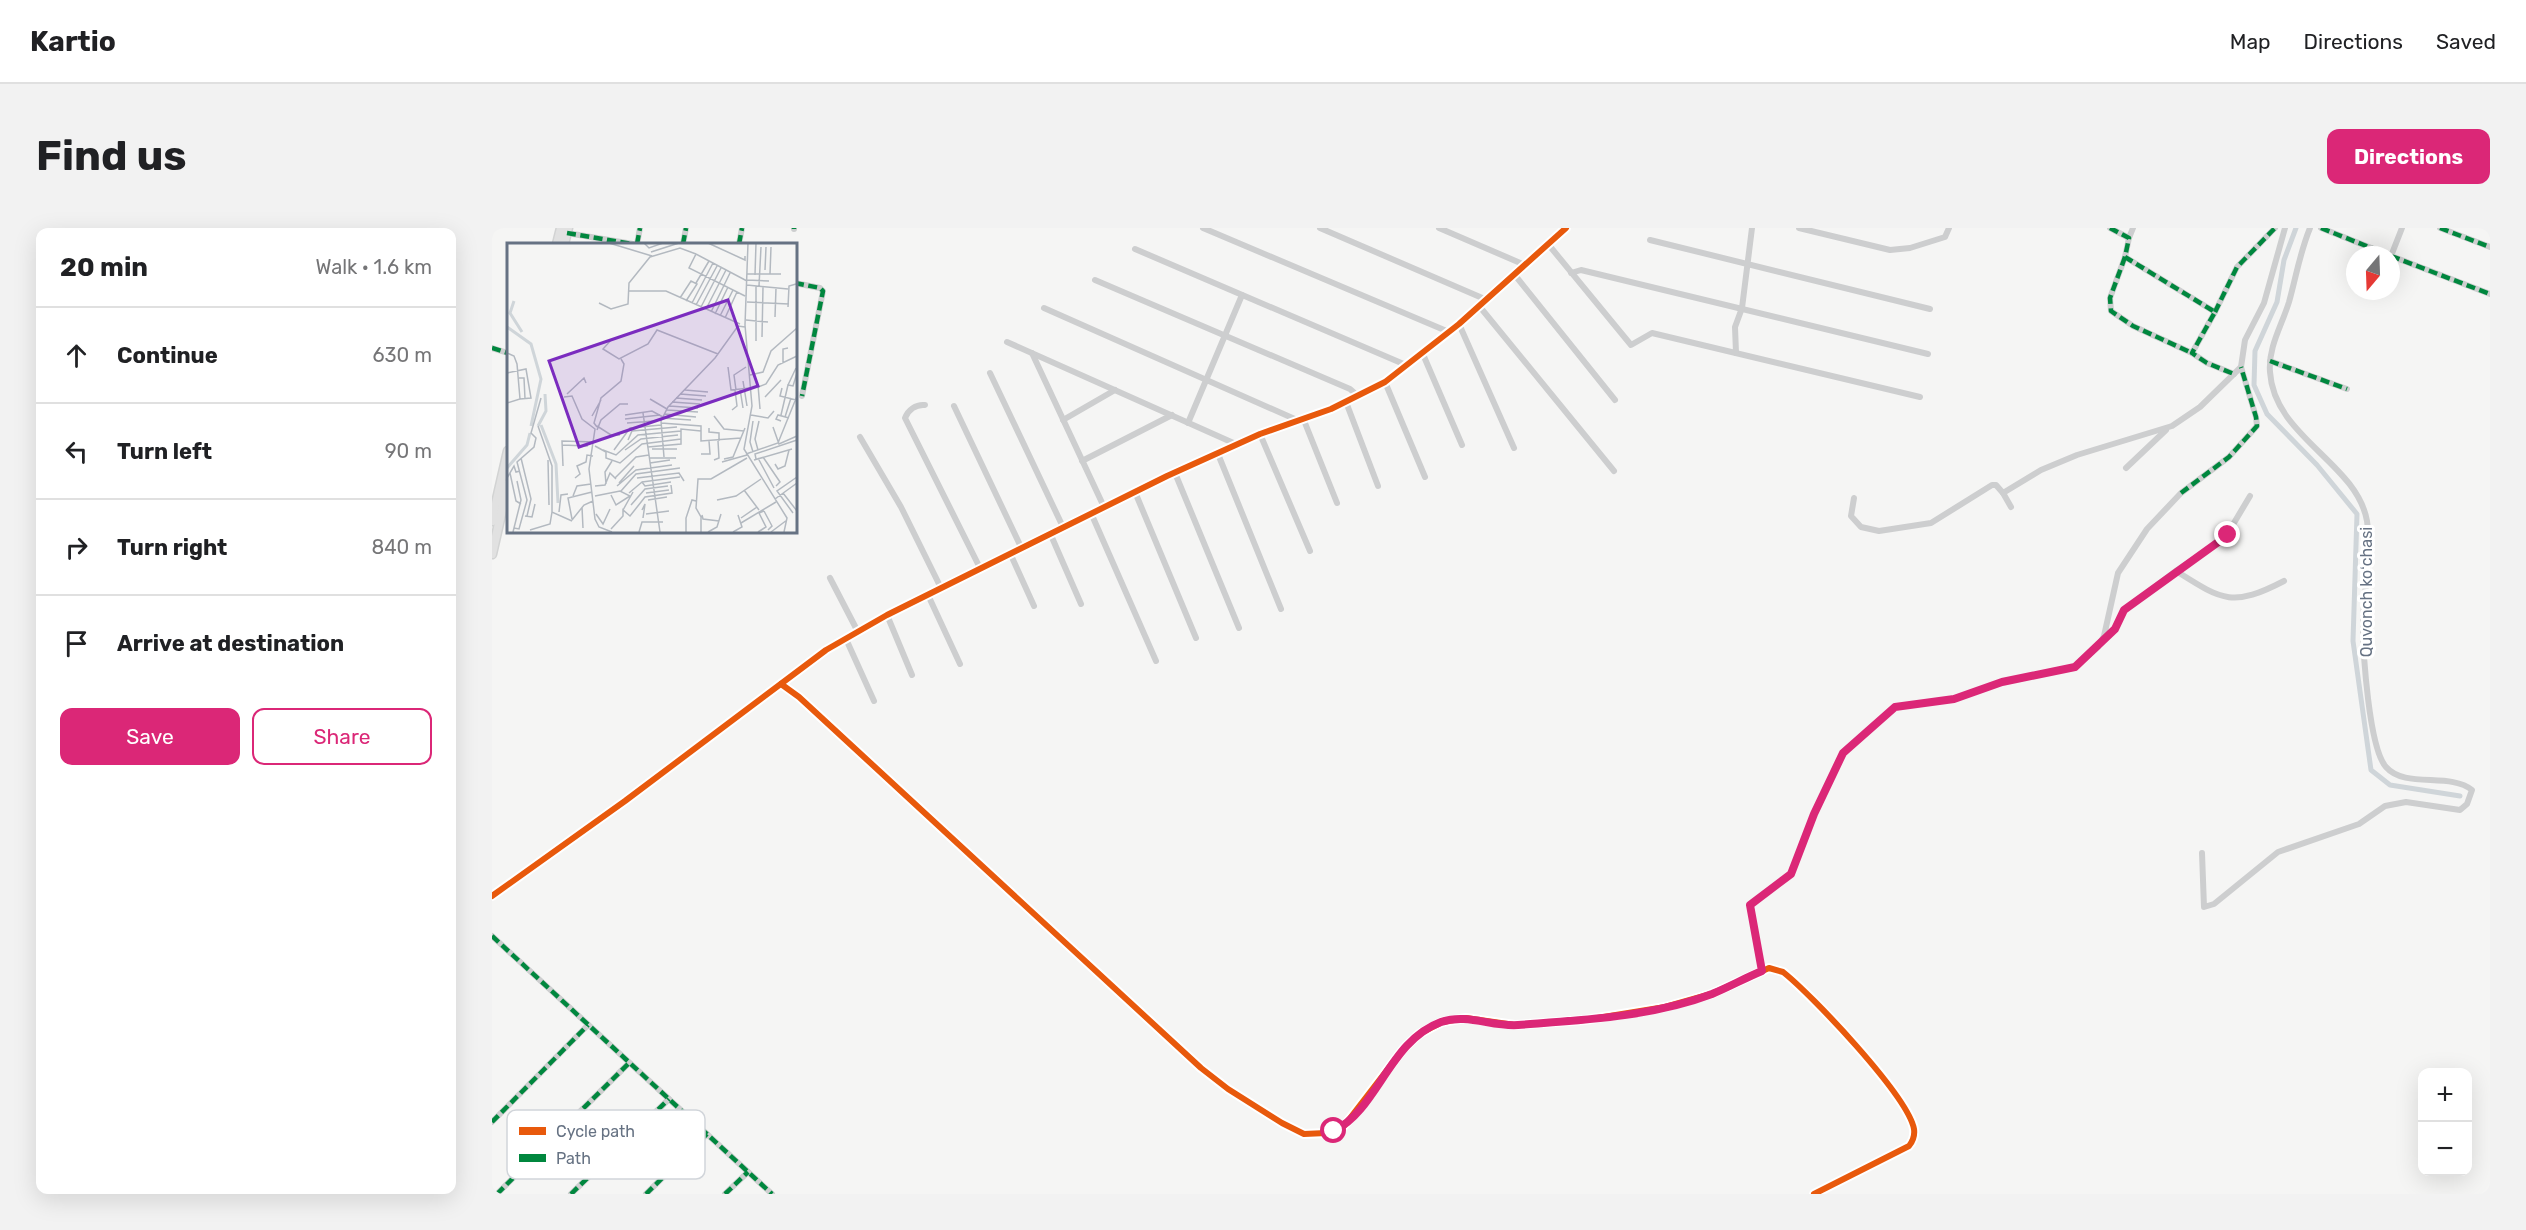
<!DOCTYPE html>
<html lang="en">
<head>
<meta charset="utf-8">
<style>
	body { margin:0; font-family:Rubik,sans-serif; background:#f2f2f2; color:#202124 }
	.controls { position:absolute; right:18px; bottom:18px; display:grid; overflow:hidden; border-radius:12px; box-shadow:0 6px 24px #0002 }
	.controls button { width:54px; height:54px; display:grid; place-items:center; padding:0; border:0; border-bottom:2px solid #e0e0e0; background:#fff; color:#202124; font:30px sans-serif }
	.compass { position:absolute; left:1854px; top:18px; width:54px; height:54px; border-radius:50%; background:#fff; box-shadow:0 6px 24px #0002; rotate:199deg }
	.stop { position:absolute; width:18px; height:18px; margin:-14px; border:4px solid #db2777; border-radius:50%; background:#fff }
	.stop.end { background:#db2777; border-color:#fff; box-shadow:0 2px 6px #0008 }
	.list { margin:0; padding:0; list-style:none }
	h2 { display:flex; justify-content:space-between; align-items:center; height:78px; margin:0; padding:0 24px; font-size:26px }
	h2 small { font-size:20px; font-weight:400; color:#757577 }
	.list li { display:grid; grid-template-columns:39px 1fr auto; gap:18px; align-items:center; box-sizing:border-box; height:96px; padding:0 24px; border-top:2px solid #e0e0e0 }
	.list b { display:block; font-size:22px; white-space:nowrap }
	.list em { font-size:20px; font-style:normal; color:#757577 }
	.actions { display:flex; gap:12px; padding:18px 24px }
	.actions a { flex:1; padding:14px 0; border:2px solid #db2777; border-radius:12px; text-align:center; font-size:21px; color:#db2777 }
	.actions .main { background:#db2777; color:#fff }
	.icon { flex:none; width:33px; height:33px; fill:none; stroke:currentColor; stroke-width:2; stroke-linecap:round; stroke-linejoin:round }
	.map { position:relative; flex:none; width:1998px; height:966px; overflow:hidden; border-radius:12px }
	header { display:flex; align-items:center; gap:36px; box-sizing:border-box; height:84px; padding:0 30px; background:#fff; border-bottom:2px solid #e0e0e0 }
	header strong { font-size:28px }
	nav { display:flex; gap:33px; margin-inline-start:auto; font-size:21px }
	.intro { display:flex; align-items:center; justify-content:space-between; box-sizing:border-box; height:144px; padding:0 36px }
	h1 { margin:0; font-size:42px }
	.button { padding:15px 27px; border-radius:12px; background:#db2777; color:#fff; font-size:21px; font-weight:700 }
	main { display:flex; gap:36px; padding:0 36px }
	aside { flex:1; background:#fff; border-radius:12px; box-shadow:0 6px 24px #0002 }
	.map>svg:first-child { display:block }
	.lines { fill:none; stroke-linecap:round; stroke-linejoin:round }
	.canal { stroke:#cfd5d9; stroke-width:5 }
	.secondary-casing { stroke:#d2d3d3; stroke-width:11 }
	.minor { stroke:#cdcecf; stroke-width:6 }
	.tertiary { stroke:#cdcecf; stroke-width:7 }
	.secondary { stroke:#e1e1e1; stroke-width:8 }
	.quiet { stroke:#00873e; stroke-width:4.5; stroke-dasharray:9 4.5; stroke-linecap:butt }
	.cycleway-casing { stroke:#fff; stroke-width:10 }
	.cycleway { stroke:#e8590c; stroke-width:6 }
	.route { stroke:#db2777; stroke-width:8 }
	.labels { text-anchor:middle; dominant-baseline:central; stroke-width:6; stroke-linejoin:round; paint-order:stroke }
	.street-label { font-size:16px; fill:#667283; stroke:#fff }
	.inset-river { fill:none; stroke:#cfd5d9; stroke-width:3 }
	.inset-road { fill:none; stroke:#b3b9c0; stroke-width:1.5 }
	.view { fill:#7b2cbf; fill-opacity:0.15; stroke:#7b2cbf; stroke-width:3 }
	.inset-edge { fill:none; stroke:#667283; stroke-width:3 }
	.key { fill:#fff; stroke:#d1d5da; stroke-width:1.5 }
	.key-label { font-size:16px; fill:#667283 }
</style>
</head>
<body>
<header>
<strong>Kartio</strong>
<nav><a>Map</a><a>Directions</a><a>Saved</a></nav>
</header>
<div class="intro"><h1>Find us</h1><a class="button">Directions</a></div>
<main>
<aside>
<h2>20 min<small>Walk · 1.6 km</small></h2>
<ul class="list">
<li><svg class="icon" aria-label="ahead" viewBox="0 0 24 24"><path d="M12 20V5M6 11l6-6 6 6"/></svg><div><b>Continue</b></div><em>630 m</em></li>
<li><svg class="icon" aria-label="left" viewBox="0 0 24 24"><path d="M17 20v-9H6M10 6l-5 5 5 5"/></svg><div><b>Turn left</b></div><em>90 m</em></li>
<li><svg class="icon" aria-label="right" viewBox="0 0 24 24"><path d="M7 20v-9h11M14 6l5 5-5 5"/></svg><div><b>Turn right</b></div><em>840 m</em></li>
<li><svg class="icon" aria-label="arrive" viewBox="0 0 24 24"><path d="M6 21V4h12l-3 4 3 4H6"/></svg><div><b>Arrive at destination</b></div></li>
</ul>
<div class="actions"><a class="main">Save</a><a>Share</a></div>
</aside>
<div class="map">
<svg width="1998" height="966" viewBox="0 0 1998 966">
	<rect width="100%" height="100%" fill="#f5f5f4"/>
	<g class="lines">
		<!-- canal -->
		<path class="canal" d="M 1804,0 L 1792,32 L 1785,74 L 1763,123 L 1762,157 L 1775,186 L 1825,237 L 1865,286 L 1861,413 L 1879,542 L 1898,557 L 1968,568"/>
		<defs>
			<g id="secondary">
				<path d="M 65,16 L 69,0"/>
				<path d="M 72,16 L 76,0"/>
				<path d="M 0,293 L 16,223"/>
				<path d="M 0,326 L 16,256"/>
			</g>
		</defs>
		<!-- secondary casing -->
		<use href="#secondary" class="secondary-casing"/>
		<!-- minor -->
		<g class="minor">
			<path d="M 711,0 L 957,104"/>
			<path d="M 828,0 L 995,72"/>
			<path d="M 947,0 L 1033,37"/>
			<path d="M 1307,0 L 1398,22 L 1418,20 L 1453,9 L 1457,0"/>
			<path d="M 1618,0 L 1637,10 L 1633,29 L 1723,84 L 1700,125 L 1715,135 L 1742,146"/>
			<path d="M 1829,0 L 1897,27"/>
			<path d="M 1948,0 L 1998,19"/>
			<path d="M 302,1 L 302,0"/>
			<path d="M 75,5 L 141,16"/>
			<path d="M 1637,10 L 1641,0"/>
			<path d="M 1158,12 L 1438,81"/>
			<path d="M 145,16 L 148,0"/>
			<path d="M 191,16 L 194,0"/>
			<path d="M 247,16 L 250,0"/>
			<path d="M 1056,16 L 1139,117 L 1160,105 L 1428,169"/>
			<path d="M 643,21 L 914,137"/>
			<path d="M 1899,28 L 1998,66"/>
			<path d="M 1899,28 L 1910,0"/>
			<path d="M 1633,29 L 1618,70 L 1619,83 L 1641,98 L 1700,125"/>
			<path d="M 1079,45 L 1089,42 L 1436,126"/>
			<path d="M 1022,46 L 1123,172"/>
			<path d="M 603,52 L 858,161 L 866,168"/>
			<path d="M 303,55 L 328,60 L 331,63 L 310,168"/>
			<path d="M 988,79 L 1122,243"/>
			<path d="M 552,80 L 805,192"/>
			<path d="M 1723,84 L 1745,39 L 1783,0"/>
			<path d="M 967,96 L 1022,220"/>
			<path d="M 515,114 L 746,217"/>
			<path d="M 0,120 L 16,125"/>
			<path d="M 930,124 L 970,217"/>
			<path d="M 540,125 L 612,279"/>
			<path d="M 1244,125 L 1243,99 L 1250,80 L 1260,0"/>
			<path d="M 1778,133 L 1855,161"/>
			<path d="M 498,145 L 571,299"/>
			<path d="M 893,154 L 933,249"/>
			<path d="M 854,174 L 886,258"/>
			<path d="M 433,177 C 424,176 416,182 413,190 L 488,340"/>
			<path d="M 462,178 L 529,319"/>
			<path d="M 811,190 L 845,275"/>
			<path d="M 571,192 L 623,162"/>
			<path d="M 696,195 L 750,67"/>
			<path d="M 768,206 L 818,323"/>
			<path d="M 368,209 L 409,279 L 449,360"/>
			<path d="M 726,226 L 789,381"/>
			<path d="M 590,233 L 680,187"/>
			<path d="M 1634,240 L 1674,202"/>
			<path d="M 683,245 L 747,400"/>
			<path d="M 643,264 L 704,410"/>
			<path d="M 1511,265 L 1519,279"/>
			<path d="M 1362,270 L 1359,288 L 1369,299 L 1387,303 L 1439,295 L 1500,257 L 1504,257 L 1511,265 L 1549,242 L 1585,227 L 1680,198 L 1708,179 L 1749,139 L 1753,112 L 1772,75 L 1793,0"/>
			<path d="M 599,285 L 664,433"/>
			<path d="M 558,305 L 589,376"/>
			<path d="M 518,325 L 542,378"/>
			<path d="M 1684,343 C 1730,372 1740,380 1792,353"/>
			<path d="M 338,350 L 366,404"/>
			<path d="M 436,367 L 468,436"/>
			<path d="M 395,387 L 420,447"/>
			<path d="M 1613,408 L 1623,401 L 1632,382 L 1684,343 L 1733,310 L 1758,268"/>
			<path d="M 354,411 L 382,473"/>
			<path d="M 289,456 L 307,469 L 709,840 L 736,861 L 790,895 L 812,906 L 834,905 L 852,898 L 912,820 L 927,806 L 950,794 L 974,790 L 1023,797 L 1093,792 L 1173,779 L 1219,766 L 1277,740 L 1291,744 C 1319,766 1416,868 1422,901 C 1423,908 1421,913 1417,918 L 1322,966"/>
			<path d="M 1710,625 L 1712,679 L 1722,676 L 1786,624 L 1867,596 L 1893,578 L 1914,574 L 1968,582 L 1975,576 L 1980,562 C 1958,544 1913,561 1894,539 C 1877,520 1871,425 1871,397 C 1871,362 1881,328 1875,293 C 1865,235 1782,209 1778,144 C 1776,119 1790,97 1797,74 C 1804,49 1808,24 1818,0"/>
			<path d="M 0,708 L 280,966"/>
			<path d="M 1270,743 L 1258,677 L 1299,646 L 1322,586 L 1351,525 L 1403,479 L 1463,471 L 1510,454 L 1583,439 L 1606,419 L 1612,408 L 1626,345 L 1655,301 L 1689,265 L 1737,229 L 1765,198 L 1764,189 L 1749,139"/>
			<path d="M 0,894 L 96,797"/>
			<path d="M 5,966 L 137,835"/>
			<path d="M 79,966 L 177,871"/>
			<path d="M 154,966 L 215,906"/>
			<path d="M 233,966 L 256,944"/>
		</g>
		<!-- tertiary -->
		<path class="tertiary" d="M 0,668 L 133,573 L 334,422 L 395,387 L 675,248 L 768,206 L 839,181 L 893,154 L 967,96 L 1074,0"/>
		<!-- secondary -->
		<use href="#secondary" class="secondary"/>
		<!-- quiet -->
		<g class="quiet">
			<path d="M 1618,0 L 1637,10 L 1633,29 L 1723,84 L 1700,125 L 1715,135 L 1742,146"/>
			<path d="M 1829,0 L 1897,27"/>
			<path d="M 1948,0 L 1998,19"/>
			<path d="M 302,1 L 302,0"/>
			<path d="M 75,5 L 141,16"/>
			<path d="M 145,16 L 148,0"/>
			<path d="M 191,16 L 194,0"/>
			<path d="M 247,16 L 250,0"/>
			<path d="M 1899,28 L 1998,66"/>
			<path d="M 1633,29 L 1618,70 L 1619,83 L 1641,98 L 1700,125"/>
			<path d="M 303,55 L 328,60 L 331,63 L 310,168"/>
			<path d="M 1723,84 L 1745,39 L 1783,0"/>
			<path d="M 0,120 L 16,125"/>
			<path d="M 1778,133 L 1855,161"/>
			<path d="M 1689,265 L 1737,229 L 1765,198 L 1764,189 L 1749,139"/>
			<path d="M 0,708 L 280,966"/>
			<path d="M 0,894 L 96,797"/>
			<path d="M 5,966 L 137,835"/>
			<path d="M 79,966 L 177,871"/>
			<path d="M 154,966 L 215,906"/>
			<path d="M 233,966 L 256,944"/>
		</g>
		<defs>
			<g id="cycleway">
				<path d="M 289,456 L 307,469 L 709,840 L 736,861 L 790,895 L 812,906 L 834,905 L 852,898 L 912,820 L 927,806 L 950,794 L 974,790 L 1023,797 L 1093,792 L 1173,779 L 1219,766 L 1277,740 L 1291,744 C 1319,766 1416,868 1422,901 C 1423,908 1421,913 1417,918 L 1322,966"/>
				<path d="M 0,668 L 133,573 L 334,422 L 395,387 L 675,248 L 768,206 L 839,181 L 893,154 L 967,96 L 1074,0"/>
			</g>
		</defs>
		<!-- cycleway casing -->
		<use href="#cycleway" class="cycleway-casing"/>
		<!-- cycleway -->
		<use href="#cycleway" class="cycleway"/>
	</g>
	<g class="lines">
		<!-- route -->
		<path class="route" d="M 842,903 C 886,881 897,813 949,794 C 975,785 1000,799 1026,797 C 1090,792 1159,789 1220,766 C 1237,759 1253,750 1270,743 L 1258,677 L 1299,646 L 1322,586 L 1351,525 L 1403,479 L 1462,471 L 1510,454 L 1583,439 L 1623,401 L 1632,382 L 1736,307"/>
	</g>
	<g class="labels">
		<!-- street labels -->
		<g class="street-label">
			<text transform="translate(1874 364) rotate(-90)">Quvonch koʻchasi</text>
		</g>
	</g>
	<!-- overview -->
	<g transform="translate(15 15)">
		<rect width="290" height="290" fill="#f5f5f4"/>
		<path class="inset-river" d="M 7,58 L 3,70 L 15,89M 0,84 L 24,101 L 34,136 L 24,183M 34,182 L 49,221 L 51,260M 31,183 L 39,168 L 38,151M 0,225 L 20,202 L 23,190"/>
		<path class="inset-road" d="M 102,0 L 145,13M 137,0 L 142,5 L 156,0M 201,0 L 238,17 L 238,13M 241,0 L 238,82 L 245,163 L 237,206 L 280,275 L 277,289M 144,9 L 172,0M 258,27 L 259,4M 240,31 L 274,31M 263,31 L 264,4M 248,32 L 249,0M 240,37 L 262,38M 189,40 L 202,18M 240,42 L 281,46M 249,43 L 249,98M 252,43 L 254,4M 122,48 L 159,48 L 233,81M 238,53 L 182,25 L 189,11 L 240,38M 173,55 L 184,38 L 190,41 L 179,58M 240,59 L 282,61M 92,60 L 104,66 L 121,61 L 122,40 L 143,14 L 173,5 L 189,11M 185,60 L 206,20M 189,62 L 210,23M 194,64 L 214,25M 281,64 L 282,43 L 289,41M 199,66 L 219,27M 204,69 L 223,30M 208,71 L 221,44M 213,73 L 226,47M 268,74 L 269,45M 218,75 L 230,49M 239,77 L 261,79M 255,94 L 256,44M 105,96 L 96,106 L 112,116 L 141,101 L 150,87 L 211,111M 0,110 L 7,113 L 10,121 L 13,156 L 0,160M 276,120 L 276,106 L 281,105M 221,124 L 224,147 L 243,145M 0,130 L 19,126 L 24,155 L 13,156M 243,132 L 256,129 L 264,108 L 290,85M 12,135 L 17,135 L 18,156M 236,138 L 240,163M 251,142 L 253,166M 281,142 L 289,125M 251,144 L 259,141 L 271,122 L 290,113M 275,145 L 273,153 L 289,157M 233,146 L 236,165M 178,147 L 201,149M 229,147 L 227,132 L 239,124M 60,151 L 77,135 L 79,140M 173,151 L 199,153M 57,154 L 65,153 L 75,176 L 88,186 L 82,226 L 88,276 L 92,284 L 105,289M 258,154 L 274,137M 169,155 L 195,157M 143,156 L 160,166M 165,159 L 193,161M 162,163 L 191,165M 160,167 L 191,169M 225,167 L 230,163 L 228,147M 136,170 L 153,289M 157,171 L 189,174M 118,172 L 145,168 L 156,174M 244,172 L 261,175 L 267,168M 274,172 L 281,142 L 286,143 L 290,130M 85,173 L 94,157M 207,173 L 217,186 L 237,188M 0,174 L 0,206M 278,174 L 284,155M 155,175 L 184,177M 118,176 L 153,172M 274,178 L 269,176 L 271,172 L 282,175M 120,180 L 147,178M 154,180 L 194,183 L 194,198 L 234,195M 31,183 L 45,223 L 45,269M 90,183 L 104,192 L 113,192M 90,184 L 87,180 L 94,155 L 114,138 L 117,121 L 114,116M 266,184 L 272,201 L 290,193M 202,185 L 202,189 L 212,190 L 212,198M 90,187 L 94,177 L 113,161 L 121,161M 121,197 L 125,188 L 170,184M 55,202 L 80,203 L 80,199M 88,203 L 99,209 L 99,215 L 113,220 L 135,201 L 174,196M 141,204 L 174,201 L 174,186 L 194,188M 145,206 L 170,206M 96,207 L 109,212 L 131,192 L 174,188M 107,207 L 123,185 L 154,182M 118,207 L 134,196 L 171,192M 251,207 L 248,196 L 252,178M 246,209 L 243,199 L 246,178M 194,211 L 203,211 L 202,198M 239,211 L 271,200 L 290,153M 157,214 L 154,178 L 161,164 L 208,115 L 231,83 L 238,84M 256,214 L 273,239 L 269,243M 14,215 L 24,256 L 20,273M 143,215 L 169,215M 251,215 L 267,245M 217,216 L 226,214 L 238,185M 249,216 L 248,211 L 290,197M 41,217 L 42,262M 207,217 L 212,215 L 211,198M 247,217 L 285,206M 215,219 L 240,212M 143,220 L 163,217M 268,221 L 271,226 L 278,223 L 282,207M 56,223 L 55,198 L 88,199M 3,230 L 9,258 L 14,261M 0,235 L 7,223 L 9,229 L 13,228M 68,235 L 73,231 L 70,223 L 79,219 L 80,212 L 86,213M 108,235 L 129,214 L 142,212M 130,235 L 172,230 L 177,238M 135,239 L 173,234M 112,240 L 127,223M 99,241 L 98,229 L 105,218M 88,243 L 98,242 L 103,230 L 109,236M 110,243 L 129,227 L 165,222M 237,247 L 252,267M 114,248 L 129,231 L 173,225M 122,250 L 135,239 L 138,243 L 164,239M 139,250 L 162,247M 276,250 L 290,268M 66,253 L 70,243 L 84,241M 88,253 L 113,248 L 123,253 L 109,262 L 104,252M 268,256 L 290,240M 141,257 L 160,254M 210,257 L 229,253 L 254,236M 124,262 L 138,246 L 161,243M 75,264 L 76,285M 116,267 L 126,249M 135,267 L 138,261 L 136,275M 257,268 L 265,283 L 261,287M 52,269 L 54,252 L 61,251M 286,270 L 270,248 L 290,234M 89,271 L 96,281 L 103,266M 139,271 L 162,268M 195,272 L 196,276 L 212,278M 18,273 L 25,274 L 28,261M 234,275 L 250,264M 65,276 L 61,255 L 85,249M 65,277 L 77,262 L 86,258M 234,280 L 269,259M 7,285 L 12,286 L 20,257 L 10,219 L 27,204 L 29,195 L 24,190 L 34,155M 104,286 L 116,273 L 116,267 L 123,273 L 138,254 L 165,250 L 164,242M 23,287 L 43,281 L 45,269 L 65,278M 6,289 L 14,257 L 10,238M 132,289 L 135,279 L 156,279M 179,289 L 179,275 L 185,257 L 189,258M 194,289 L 194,274 L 189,265 L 191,236 L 204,236 L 240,215M 201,289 L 210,284 L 214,271M 226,289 L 235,284 L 231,272M 251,289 L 259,284 L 252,270 L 257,268M 264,289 L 280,277"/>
		<path class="view" d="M 221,57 L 251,143 L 72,204 L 42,118 Z"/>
		<rect width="290" height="290" class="inset-edge"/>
	</g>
	<!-- legend -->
	<rect x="15" y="882" width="198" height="69" rx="9" class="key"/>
	<rect x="27" y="899" width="27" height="8" fill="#e8590c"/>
	<rect x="27" y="926" width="27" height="8" fill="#00873e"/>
	<g class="key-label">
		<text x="64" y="909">Cycle path</text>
		<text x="64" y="936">Path</text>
	</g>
</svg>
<div class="controls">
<button>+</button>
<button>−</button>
</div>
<svg class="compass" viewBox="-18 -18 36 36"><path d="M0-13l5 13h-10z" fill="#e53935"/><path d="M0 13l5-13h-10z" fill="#757577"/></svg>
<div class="stop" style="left:842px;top:903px"></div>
<div class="stop end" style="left:1736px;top:307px"></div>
</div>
</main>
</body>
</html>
